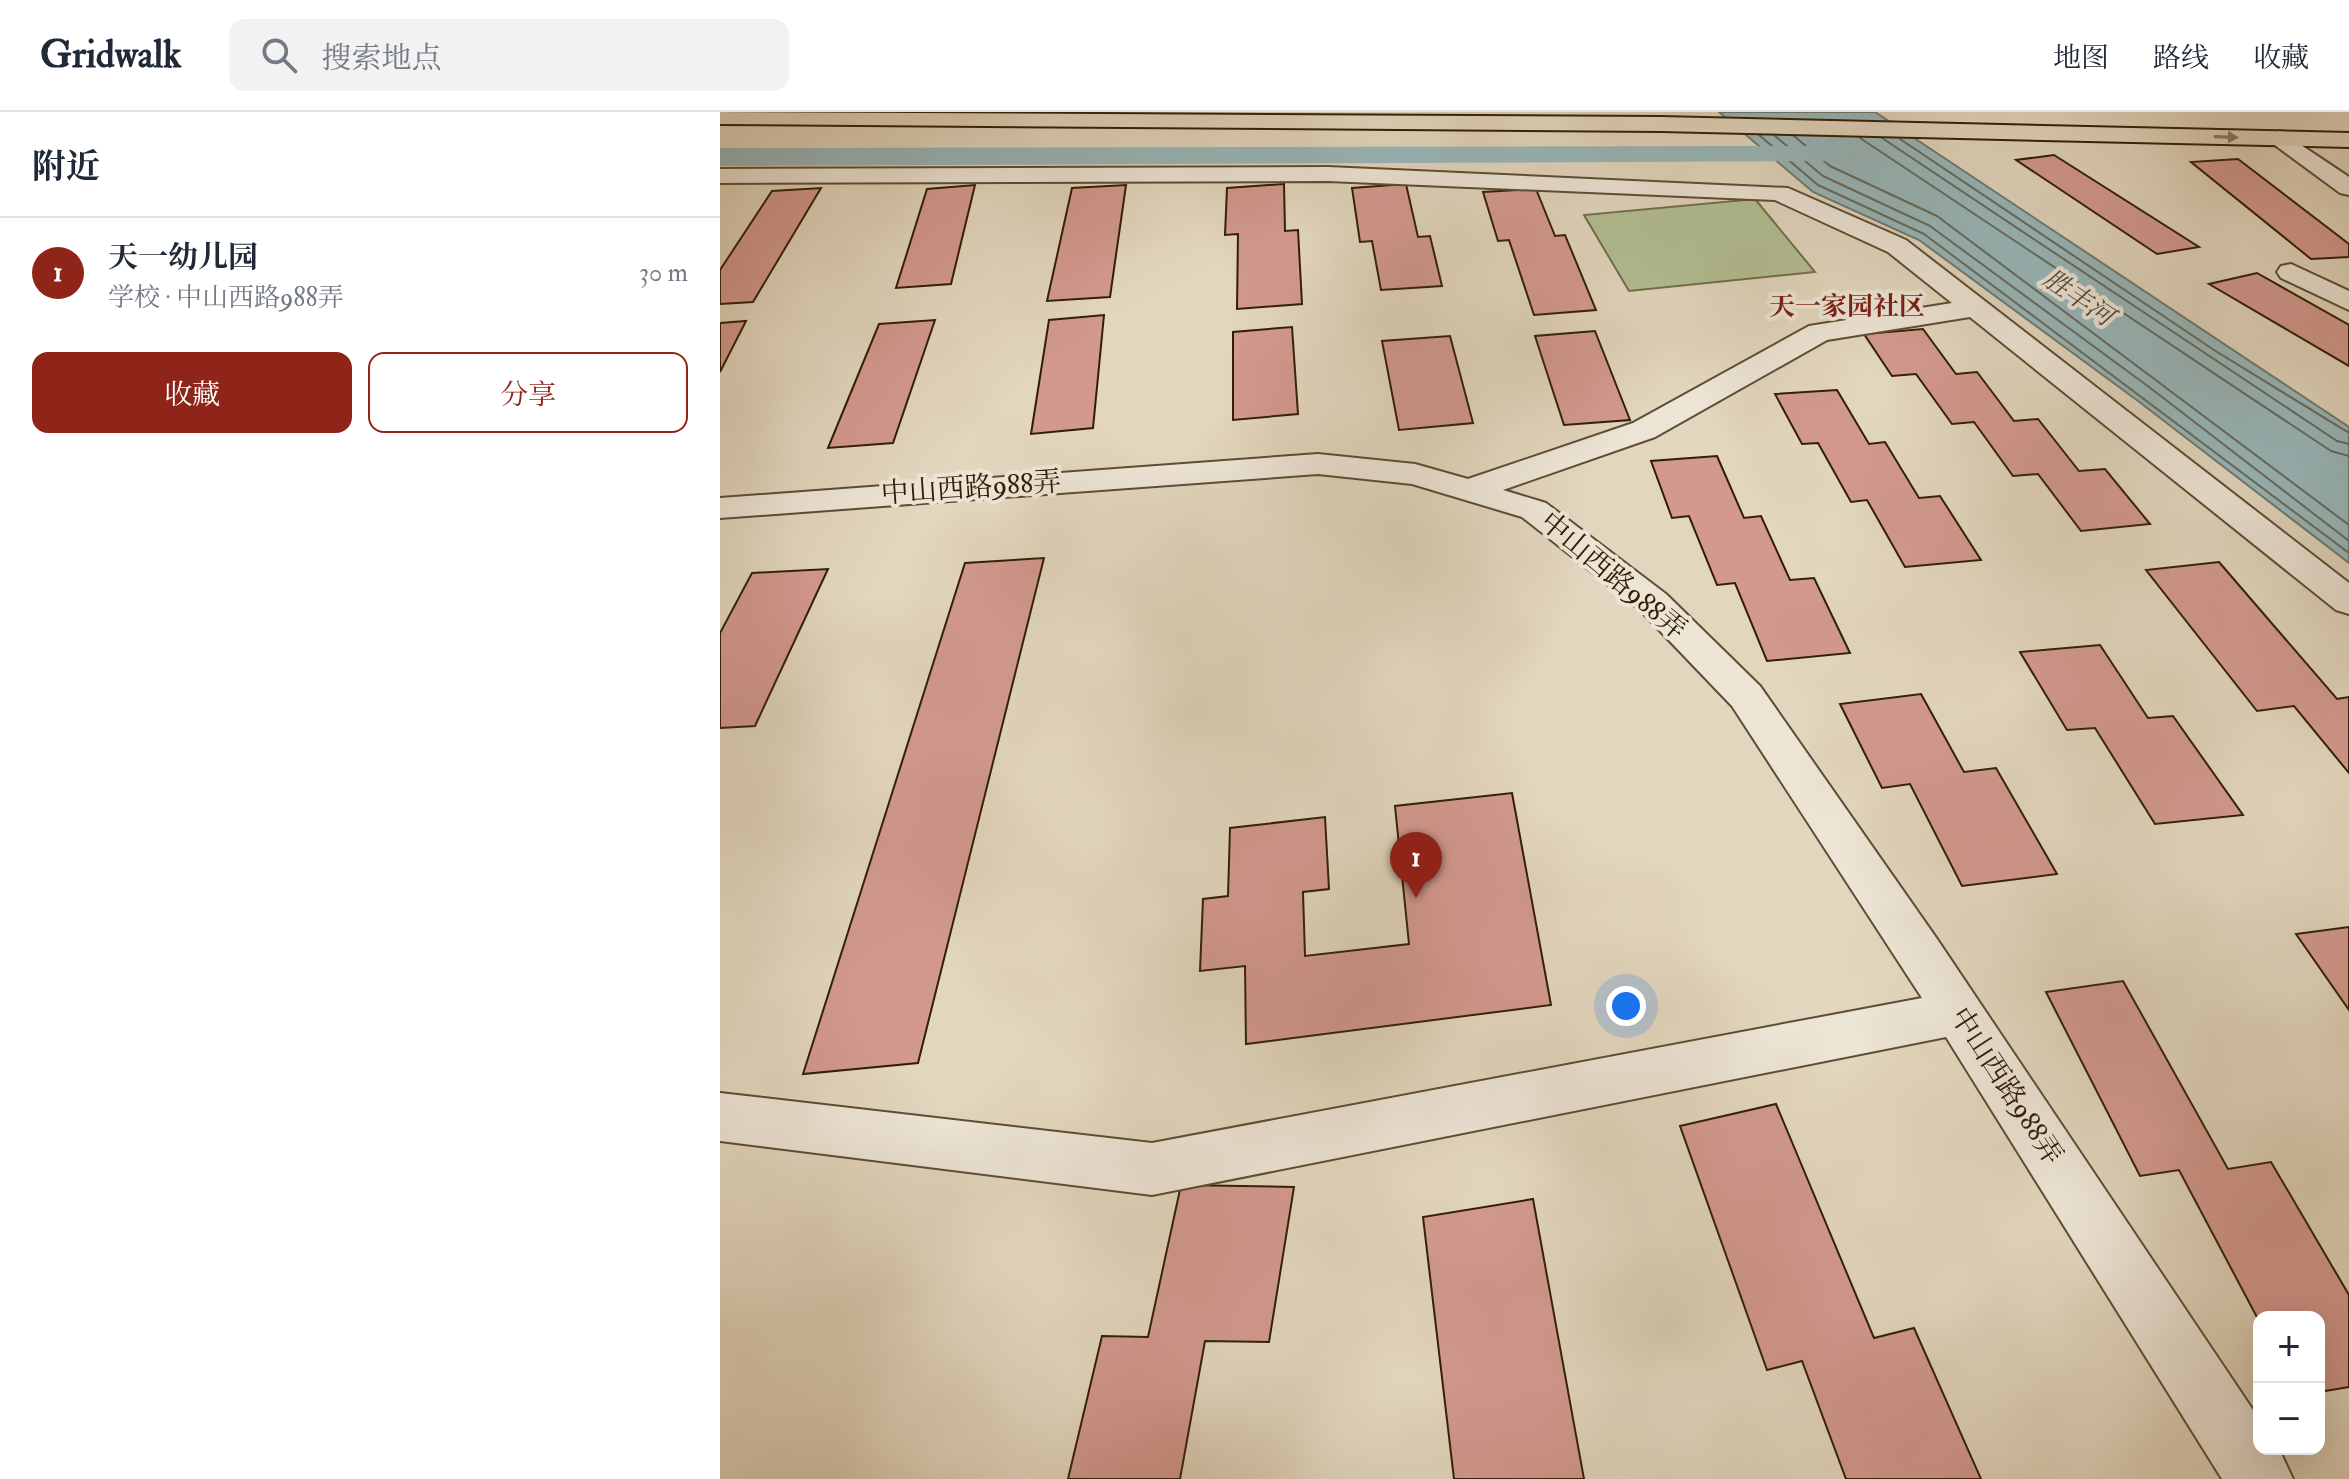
<!DOCTYPE html>
<html lang="zh">
<head>
<meta charset="utf-8">
<style>
	body { margin:0; font-family:"IM FELL Double Pica","Noto Serif SC",serif; background:#f2f2f3; color:#1f2937 }
	.controls { position:absolute; right:24px; bottom:24px; display:grid; overflow:hidden; border-radius:16px; box-shadow:0 8px 32px #0002 }
	.controls button { width:72px; height:72px; display:grid; place-items:center; padding:0; border:0; border-bottom:2px solid #e0e1e3; background:#fff; color:#1f2937; font:40px sans-serif }
	.you { position:absolute; left:906px; top:894px; width:28px; height:28px; margin:-20px; border:6px solid #fff; border-radius:50%; background:#1a73e8; box-shadow:0 0 0 12px #1a73e833 }
	.badge { display:grid; place-items:center; width:52px; height:52px; border-radius:50%; background:#8f2418; color:#fff; font-size:26px; font-weight:700 }
	.pin { position:absolute; translate:-50% -66px; filter:drop-shadow(0 2px 4px #0008) }
	.pin::after { content:''; position:absolute; top:42px; width:28px; height:24px; background:inherit; clip-path:polygon(0 0,100% 0,50% 100%) }
	.list { margin:0; padding:0; list-style:none }
	h2 { display:flex; justify-content:space-between; align-items:center; height:104px; margin:0; padding:0 32px; font-size:34px }
	h2 small { font-size:26px; font-weight:400; color:#747a83 }
	.list li { display:grid; grid-template-columns:52px 1fr auto; gap:24px; align-items:center; box-sizing:border-box; height:112px; padding:0 32px; border-top:2px solid #e0e1e3 }
	.list b { display:block; font-size:30px; white-space:nowrap }
	.list p { margin:0; font-size:26px; white-space:nowrap; color:#747a83 }
	.list em { font-size:26px; font-style:normal; color:#747a83 }
	.actions { display:flex; gap:16px; padding:24px 32px }
	.actions a { flex:1; padding:18px 0; border:2px solid #8f2418; border-radius:16px; text-align:center; font-size:28px; color:#8f2418 }
	.actions .main { background:#8f2418; color:#fff }
	.icon { flex:none; width:44px; height:44px; fill:none; stroke:currentColor; stroke-width:2; stroke-linecap:round; stroke-linejoin:round }
	.map { position:relative; flex:none; width:1629px; height:1367px; overflow:hidden }
	header { display:flex; align-items:center; gap:48px; box-sizing:border-box; height:112px; padding:0 40px; background:#fff; border-bottom:2px solid #e0e1e3 }
	header strong { font-size:38px }
	nav { display:flex; gap:44px; margin-inline-start:auto; font-size:28px }
	.search { width:560px; height:72px; background:#f2f2f3; display:flex; align-items:center; gap:20px; box-sizing:border-box; padding:0 28px; border-radius:16px; color:#747a83; font-size:30px }
	main { display:flex }
	aside { flex:1; background:#fff }
	.map>svg:first-child { display:block }
	.green { fill:#b2be93; stroke:#726e4b; stroke-width:2 }
	.water { fill:#98b7ba; stroke:#6f7a71; stroke-width:2 }
	.lines { fill:none; stroke-linecap:round; stroke-linejoin:round }
	.shore { stroke:#646b5e; stroke-width:2 }
	.canal { fill:#98b7ba; fill-rule:evenodd }
	.building { fill:#d3998f; stroke:#311f03; stroke-width:2 }
	.minor-casing { stroke:#5d4d32; stroke-width:4 }
	.major-casing { stroke:#311f03; stroke-width:4 }
	.minor { fill:#ece4d5; fill-rule:evenodd }
	.major { fill:#e2d6be; fill-rule:evenodd }
	.oneway { fill:#8a7a60 }
	.labels { text-anchor:middle; dominant-baseline:central; stroke-width:8; stroke-linejoin:round; paint-order:stroke }
	.far-water-label { font-size:26px; font-style:italic; fill:#504d3a; stroke:#ece4d5 }
	.far-quarter-label { font-size:26px; font-weight:bold; fill:#7a1f14; stroke:#ece4d5 }
	.street-label { font-size:28px; fill:#311f03; stroke:#ece4d5 }
</style>
</head>
<body>
<header>
<strong>Gridwalk</strong>
<div class="search"><svg class="icon" aria-label="search" viewBox="0 0 24 24"><circle cx="10" cy="10" r="6"/><path d="M15 15l6 6"/></svg>搜索地点</div>
<nav><a>地图</a><a>路线</a><a>收藏</a></nav>
</header>
<main>
<aside>
<h2>附近<small></small></h2>
<ul class="list">
<li><span class="badge">1</span><div><b>天一幼儿园</b><p>学校 · 中山西路988弄</p></div><em>30 m</em></li>
</ul>
<div class="actions"><a class="main">收藏</a><a>分享</a></div>
</aside>
<div class="map">
<svg width="1629" height="1367" viewBox="0 0 1629 1367">
	<rect width="100%" height="100%" fill="#e2d6be"/>
	<filter id="stains"><feTurbulence type="fractalNoise" baseFrequency=".0025" numOctaves="4"/><feColorMatrix values="0 0 0 0 .2 0 0 0 0 .09 0 0 0 0 .02 0 0 0 .5 -.17"/></filter>
	<radialGradient id="worn" r=".72"><stop offset=".6" stop-color="#630" stop-opacity="0"/><stop offset="1" stop-color="#630" stop-opacity=".3"/></radialGradient>
	<!-- green -->
	<path class="green" d="M 1035,87 L 1095,160 L 909,179 L 864,103 Z"/>
	<!-- water -->
	<path class="water" d="M 999,0 L 1155,0 L 1629,315 L 1629,451 L 1418,289 L 1199,128 L 1093,80 Z"/>
	<g class="lines">
		<!-- shore -->
		<g class="shore">
			<path d="M 1039,23 L 1098,73 L 1204,122 L 1629,441"/>
			<path d="M 1055,24 L 1103,64 L 1210,114 L 1429,275 L 1629,429"/>
			<path d="M 1074,24 L 1110,54 L 1217,104 L 1629,413"/>
			<path d="M 1140,26 L 1611,339 L 1629,344"/>
			<path d="M 1162,26 L 1617,329 L 1629,332"/>
			<path d="M 1180,27 L 1494,238 L 1629,321"/>
		</g>
		<!-- canal -->
		<path class="canal" d="M 1124,34 L 1134,37 L 1138,43 L 1134,49 L 0,54 L 0,36 Z"/>
	</g>
	<!-- building -->
	<g class="building">
		<path d="M 1334,43 L 1479,135 L 1437,142 L 1296,48 Z"/>
		<path d="M 1518,47 L 1629,132 L 1629,145 L 1591,147 L 1471,50 Z"/>
		<path d="M 564,72 L 565,119 L 578,118 L 582,192 L 517,197 L 518,122 L 505,123 L 507,76 Z"/>
		<path d="M 686,72 L 698,125 L 710,124 L 722,174 L 661,178 L 652,129 L 640,130 L 632,76 Z"/>
		<path d="M 255,73 L 231,172 L 176,176 L 207,77 Z"/>
		<path d="M 406,73 L 390,185 L 327,189 L 352,76 Z"/>
		<path d="M 101,76 L 33,190 L 0,192 L 0,158 L 52,79 Z"/>
		<path d="M 816,77 L 835,124 L 845,123 L 876,198 L 814,203 L 789,128 L 778,129 L 763,80 Z"/>
		<path d="M 1537,161 L 1629,213 L 1629,254 L 1489,172 Z"/>
		<path d="M 384,203 L 373,316 L 311,322 L 329,208 Z"/>
		<path d="M 215,208 L 173,331 L 108,336 L 159,212 Z"/>
		<path d="M 26,209 L 0,260 L 0,211 Z"/>
		<path d="M 572,215 L 578,302 L 513,308 L 513,220 Z"/>
		<path d="M 1203,217 L 1236,262 L 1257,260 L 1294,309 L 1318,307 L 1359,359 L 1385,357 L 1430,412 L 1361,419 L 1318,362 L 1293,364 L 1254,310 L 1232,312 L 1196,262 L 1172,264 L 1144,222 Z"/>
		<path d="M 875,219 L 910,308 L 844,313 L 815,224 Z"/>
		<path d="M 730,224 L 753,311 L 679,318 L 662,229 Z"/>
		<path d="M 1117,278 L 1149,332 L 1165,330 L 1199,386 L 1220,384 L 1261,448 L 1185,455 L 1147,388 L 1131,390 L 1098,331 L 1082,332 L 1055,282 Z"/>
		<path d="M 997,344 L 1024,406 L 1041,404 L 1070,468 L 1094,466 L 1130,541 L 1047,549 L 1015,471 L 997,473 L 969,404 L 952,406 L 931,349 Z"/>
		<path d="M 324,446 L 198,951 L 83,962 L 245,451 Z"/>
		<path d="M 1499,450 L 1617,587 L 1629,585 L 1629,661 L 1574,594 L 1537,599 L 1426,458 Z"/>
		<path d="M 108,457 L 35,614 L 0,616 L 0,521 L 32,461 Z"/>
		<path d="M 1380,533 L 1428,606 L 1453,604 L 1523,703 L 1435,712 L 1375,616 L 1347,618 L 1300,540 Z"/>
		<path d="M 1201,582 L 1244,660 L 1276,656 L 1337,762 L 1242,774 L 1190,672 L 1162,676 L 1120,592 Z"/>
		<path d="M 792,681 L 831,893 L 526,932 L 525,854 L 480,859 L 483,787 L 508,784 L 510,716 L 605,705 L 609,777 L 583,780 L 585,844 L 689,832 L 675,694 Z"/>
		<path d="M 1629,815 L 1629,898 L 1576,822 Z"/>
		<path d="M 1403,869 L 1508,1057 L 1551,1050 L 1629,1183 L 1629,1275 L 1599,1280 L 1599,1205 L 1539,1205 L 1539,1209 L 1459,1058 L 1420,1064 L 1326,880 Z"/>
		<path d="M 1056,992 L 1154,1226 L 1194,1216 L 1261,1367 L 1126,1367 L 1082,1249 L 1047,1258 L 960,1014 Z"/>
		<path d="M 461,1073 L 574,1075 L 549,1230 L 485,1229 L 460,1367 L 348,1367 L 382,1224 L 428,1225 Z"/>
		<path d="M 813,1087 L 864,1367 L 734,1367 L 703,1105 Z"/>
	</g>
	<g class="lines">
		<defs>
			<g id="minor">
				<path d="M 1560,19 L 1629,65 L 1629,83 L 1620,81 L 1552,31 L 1549,26 L 1552,21 Z"/>
				<path d="M 608,55 L 1068,76 L 1186,128 L 1629,471 L 1629,502 L 1616,498 L 1250,205 L 1107,228 L 935,325 L 783,378 L 826,391 L 946,482 L 1040,574 L 1217,827 L 1539,1307 L 1539,1337 L 1559,1337 L 1573,1367 L 1502,1367 L 1226,925 L 432,1083 L 0,1029 L 0,981 L 432,1031 L 1202,886 L 1012,594 L 920,498 L 802,405 L 692,372 L 598,362 L 0,406 L 0,386 L 598,342 L 695,352 L 748,367 L 913,311 L 1089,214 L 1232,191 L 1168,140 L 1055,88 L 608,69 L 0,71 L 0,57 Z"/>
				<path d="M 1571,152 L 1629,179 L 1629,198 L 1561,166 L 1557,160 L 1561,154 Z"/>
			</g>
			<path id="major" d="M 0,0 L 941,5 L 1629,21 L 1629,35 L 941,19 L 0,12 Z"/>
		</defs>
		<!-- minor casing -->
		<use href="#minor" class="minor-casing"/>
		<!-- major casing -->
		<use href="#major" class="major-casing"/>
		<!-- minor -->
		<use href="#minor" class="minor"/>
		<!-- major -->
		<use href="#major" class="major"/>
	</g>
	<!-- one-way arrows -->
	<defs><path id="oneway-solid" d="M-6-.8H1V-3.2L6.5 0L1 3.2V.8H-6Z" transform="scale(2)"/></defs>
	<use class="oneway" href="#oneway-solid" transform="translate(1506 25) rotate(2)"/>
	<g class="labels">
		<!-- far-water labels -->
		<g class="far-water-label">
			<text transform="translate(1358 186) rotate(34)">胜丰河</text>
		</g>
		<!-- far-quarter labels -->
		<g class="far-quarter-label">
			<text x="1127" y="195">天一家园社区</text>
		</g>
		<!-- street labels -->
		<g class="street-label">
			<text transform="translate(251 376) rotate(-4)">中山西路988弄</text>
			<text transform="translate(893 464) rotate(40)">中山西路988弄</text>
			<text transform="translate(1286 974) rotate(57)">中山西路988弄</text>
		</g>
	</g>
	<rect width="100%" height="100%" filter="url(#stains)"/>
	<rect width="100%" height="100%" fill="url(#worn)"/>
</svg>
<div class="controls">
<button>+</button>
<button>−</button>
</div>
<div class="you"></div>
<div class="pin badge" style="left:696px;top:786px">1</div>
</div>
</main>
</body>
</html>
